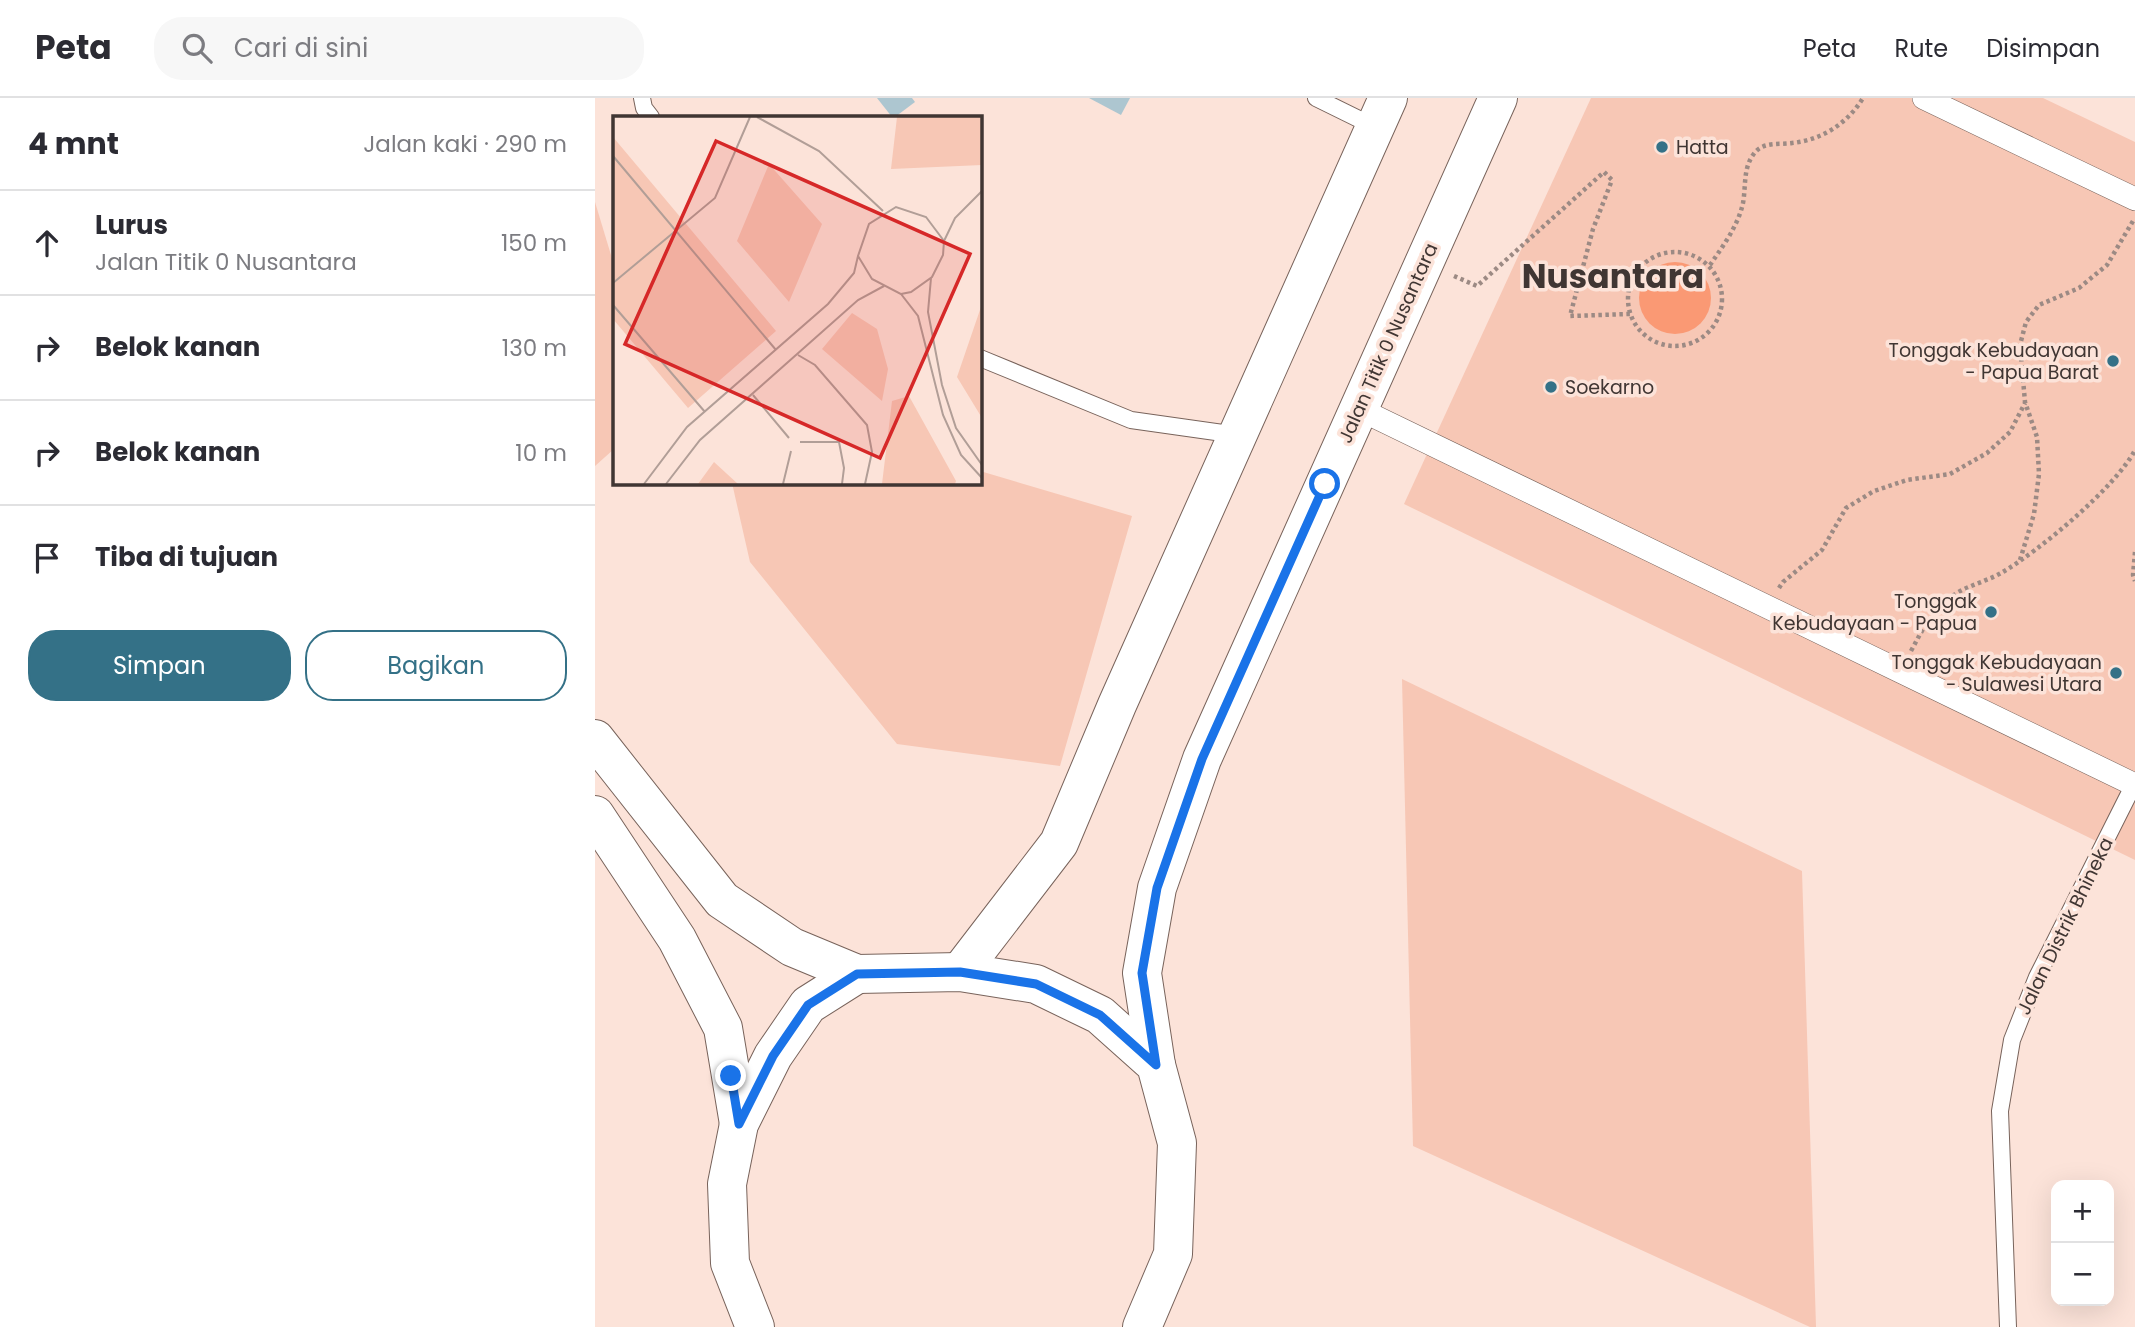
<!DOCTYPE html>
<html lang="id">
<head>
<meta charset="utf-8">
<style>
	body { margin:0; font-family:Poppins,sans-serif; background:#f7f7f7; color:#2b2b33 }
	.controls { position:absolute; right:21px; bottom:21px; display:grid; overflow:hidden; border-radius:14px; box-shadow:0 7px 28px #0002 }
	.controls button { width:63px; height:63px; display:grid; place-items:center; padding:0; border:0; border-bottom:2px solid #e1e1e2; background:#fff; color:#2b2b33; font:35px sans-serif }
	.stop { position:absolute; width:21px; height:21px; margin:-16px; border:5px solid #1a73e8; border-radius:50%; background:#fff }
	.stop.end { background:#1a73e8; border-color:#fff; box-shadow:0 2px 7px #0008 }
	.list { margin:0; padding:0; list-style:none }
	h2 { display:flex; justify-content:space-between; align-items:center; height:91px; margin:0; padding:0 28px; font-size:30px }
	h2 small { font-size:23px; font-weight:400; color:#7c7c81 }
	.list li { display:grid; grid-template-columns:46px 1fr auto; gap:21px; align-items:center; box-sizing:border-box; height:105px; padding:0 28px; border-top:2px solid #e1e1e2 }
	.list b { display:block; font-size:26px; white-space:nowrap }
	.list p { margin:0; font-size:23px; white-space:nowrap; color:#7c7c81 }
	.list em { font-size:23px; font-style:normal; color:#7c7c81 }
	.actions { display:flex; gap:14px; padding:21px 28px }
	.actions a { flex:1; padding:16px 0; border:2px solid #347187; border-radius:28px; text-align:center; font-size:24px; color:#347187 }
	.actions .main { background:#347187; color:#fff }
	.icon { flex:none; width:38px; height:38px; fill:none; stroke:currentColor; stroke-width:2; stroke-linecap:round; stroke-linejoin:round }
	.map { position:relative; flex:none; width:1540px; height:1229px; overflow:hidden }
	header { display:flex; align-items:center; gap:42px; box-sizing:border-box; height:98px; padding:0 35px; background:#fff; border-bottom:2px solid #e1e1e2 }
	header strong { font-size:33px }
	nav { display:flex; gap:38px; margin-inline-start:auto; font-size:24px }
	.search { width:490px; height:63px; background:#f7f7f7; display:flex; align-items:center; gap:18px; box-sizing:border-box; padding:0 24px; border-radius:28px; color:#7c7c81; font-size:26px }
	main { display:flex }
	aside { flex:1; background:#fff }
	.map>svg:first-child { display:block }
	.green { fill:#f7c7b5 }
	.water { fill:#fa9974 }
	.building { fill:#adc6d0 }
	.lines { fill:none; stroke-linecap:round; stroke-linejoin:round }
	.service-casing { stroke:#78635b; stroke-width:18 }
	.pedestrian-casing { stroke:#78635b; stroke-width:24 }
	.tertiary-casing { stroke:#78635b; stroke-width:40 }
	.path { stroke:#9c8a84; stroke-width:4.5; stroke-dasharray:3.5 3.5; stroke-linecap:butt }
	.service { stroke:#fff; stroke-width:16 }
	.pedestrian { stroke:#fff; stroke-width:23 }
	.tertiary { stroke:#fff; stroke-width:38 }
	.route { stroke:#1a73e8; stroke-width:9 }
	.poi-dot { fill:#347187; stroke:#fce3d9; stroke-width:2.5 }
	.labels { text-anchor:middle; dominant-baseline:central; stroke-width:7; stroke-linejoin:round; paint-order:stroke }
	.poi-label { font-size:19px; fill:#403633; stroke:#fce3d9; text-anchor:end }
	.street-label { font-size:19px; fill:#403633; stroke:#fce3d9 }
	.town-label { font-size:33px; font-weight:bold; fill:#403633; stroke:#fce3d9 }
	.inset-road { fill:none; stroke:#b19e97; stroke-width:2 }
	.view { fill:#d62828; fill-opacity:0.15; stroke:#d62828; stroke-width:3.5 }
	.inset-edge { fill:none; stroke:#403633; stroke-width:3.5 }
</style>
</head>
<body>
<header>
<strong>Peta</strong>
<div class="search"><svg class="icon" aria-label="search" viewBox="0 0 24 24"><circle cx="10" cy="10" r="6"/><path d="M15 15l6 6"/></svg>Cari di sini</div>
<nav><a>Peta</a><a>Rute</a><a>Disimpan</a></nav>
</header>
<main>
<aside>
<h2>4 mnt<small>Jalan kaki · 290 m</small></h2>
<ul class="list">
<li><svg class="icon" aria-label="ahead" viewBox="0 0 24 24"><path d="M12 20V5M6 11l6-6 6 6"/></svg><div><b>Lurus</b><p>Jalan Titik 0 Nusantara</p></div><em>150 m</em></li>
<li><svg class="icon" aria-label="right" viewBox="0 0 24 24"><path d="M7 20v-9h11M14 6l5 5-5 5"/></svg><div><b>Belok kanan</b></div><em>130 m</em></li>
<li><svg class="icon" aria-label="right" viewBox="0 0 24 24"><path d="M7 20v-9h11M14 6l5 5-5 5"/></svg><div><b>Belok kanan</b></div><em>10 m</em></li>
<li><svg class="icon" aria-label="arrive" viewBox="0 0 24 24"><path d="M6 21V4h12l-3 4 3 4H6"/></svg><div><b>Tiba di tujuan</b></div></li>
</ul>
<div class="actions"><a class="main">Simpan</a><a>Bagikan</a></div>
</aside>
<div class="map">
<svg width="1540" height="1229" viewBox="0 0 1540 1229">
	<rect width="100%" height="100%" fill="#fce3d9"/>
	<!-- green -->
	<g class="green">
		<path d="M 996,0 L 1448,0 L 1540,44 L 1540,762 L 809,406 Z"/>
		<path d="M 0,104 L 19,167 L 19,351 L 0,368 Z"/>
		<path d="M 385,373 L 537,418 L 465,668 L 302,646 L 155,464 L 137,385 L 385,385 Z"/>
		<path d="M 807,581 L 1207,773 L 1221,1229 L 1215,1229 L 818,1048 Z"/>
	</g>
	<!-- water -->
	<circle class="water" cx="1080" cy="200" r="36"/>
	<!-- building -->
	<g class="building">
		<path d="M 282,0 L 317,0 L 320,4 L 300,19 L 297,19 Z"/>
		<path d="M 494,0 L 535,0 L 526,17 Z"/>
	</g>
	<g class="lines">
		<defs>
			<g id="service">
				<path d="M 47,0 L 49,10 L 56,19"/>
				<path d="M 721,0 L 780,29"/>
				<path d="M 385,260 L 536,322 L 642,337"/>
				<path d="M 1413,1229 L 1405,1013 L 1417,942 L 1442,879 L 1539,686"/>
			</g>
			<g id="pedestrian">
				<path d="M 1329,0 L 1540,101"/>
				<path d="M 764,311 L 1540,687"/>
			</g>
			<g id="tertiary">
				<path d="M 0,641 L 127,802 L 197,849 L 262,876 L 365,874 L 441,886 L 505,917 L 561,967 L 582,1045 L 578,1156 L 547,1229"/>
				<path d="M 0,717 L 82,841 L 128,930 L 144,1026"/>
				<path d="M 365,874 L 464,745 L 522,607 L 793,0"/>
				<path d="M 561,967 L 547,875 L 562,790 L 607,661 L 903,0"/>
				<path d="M 160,1229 L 135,1165 L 132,1086 L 144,1026 L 178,958 L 213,907 L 262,876"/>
			</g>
		</defs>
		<!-- service casing -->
		<use href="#service" class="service-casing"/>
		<!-- pedestrian casing -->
		<use href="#pedestrian" class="pedestrian-casing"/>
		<!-- tertiary casing -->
		<use href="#tertiary" class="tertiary-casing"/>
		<!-- path -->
		<g class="path">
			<circle cx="1080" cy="201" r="47"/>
			<path d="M 1115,167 C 1128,148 1143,128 1148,105 C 1151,89 1148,71 1158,57 C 1167,43 1183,47 1197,45 C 1227,42 1253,25 1268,0"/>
			<path d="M 859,178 L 882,188 L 1009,74 L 1017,82 L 998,131 L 975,218 L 1035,216"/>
			<path d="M 1540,454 L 1538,477 L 1540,483"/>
			<path d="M 1425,462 L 1439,416 L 1444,376 L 1442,339 L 1430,304 L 1425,247 L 1431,224 L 1444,207 L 1484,190 L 1512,167 L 1538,123"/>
			<path d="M 1184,490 L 1188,484 L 1227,452 L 1251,410 L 1279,393 L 1312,382 L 1355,376 L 1392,355 L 1415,334 L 1430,305"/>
			<path d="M 1316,553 C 1329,529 1337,511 1362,495 C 1375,487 1392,483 1406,475 C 1443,454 1521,389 1540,352"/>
		</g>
		<!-- service -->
		<use href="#service" class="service"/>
		<!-- pedestrian -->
		<use href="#pedestrian" class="pedestrian"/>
		<!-- tertiary -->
		<use href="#tertiary" class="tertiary"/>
	</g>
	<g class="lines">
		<!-- route -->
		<path class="route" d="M 136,978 L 144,1026 L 178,958 L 213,907 L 262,876 L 365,874 L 441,886 L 505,917 L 561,967 L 547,875 L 562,790 L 607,661 L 730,386"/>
	</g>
	<!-- markers -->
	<g class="poi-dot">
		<circle cx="1067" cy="49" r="7"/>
		<circle cx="1518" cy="263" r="7"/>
		<circle cx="956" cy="289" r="7"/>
		<circle cx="1396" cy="514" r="7"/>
		<circle cx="1521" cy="575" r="7"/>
	</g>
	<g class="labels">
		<!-- poi labels -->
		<g class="poi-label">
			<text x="1081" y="49" text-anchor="start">Hatta</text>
			<text x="1504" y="252">Tonggak Kebudayaan<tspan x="1504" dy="22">- Papua Barat</tspan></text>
			<text x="970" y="289" text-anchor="start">Soekarno</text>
			<text x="1382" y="503">Tonggak<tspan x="1382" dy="22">Kebudayaan - Papua</tspan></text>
			<text x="1507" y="564">Tonggak Kebudayaan<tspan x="1507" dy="22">- Sulawesi Utara</tspan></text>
		</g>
		<!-- street labels -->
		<g class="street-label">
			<text transform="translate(793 245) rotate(-66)">Jalan Titik 0 Nusantara</text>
			<text transform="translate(1470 828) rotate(-64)">Jalan Distrik Bhineka</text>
		</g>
		<!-- town labels -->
		<g class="town-label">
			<text x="1018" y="178">Nusantara</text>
		</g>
	</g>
	<!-- overview -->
	<g transform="translate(18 18)">
		<rect width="369" height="369" fill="#fce3d9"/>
		<path d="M 284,1 L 369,1 L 369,49 L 278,53 ZM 0,21 L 163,215 L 75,292 L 0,203 ZM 156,48 L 209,108 L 176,186 L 124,125 ZM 369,188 L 369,302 L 344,261 ZM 239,197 L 264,213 L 275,253 L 269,285 L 209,233 ZM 296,280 L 343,365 L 342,368 L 269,368 L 279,285 ZM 101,346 L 125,368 L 85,368 Z" fill="#f7c7b5"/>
		<path class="inset-road" d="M 144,1 L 206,35 L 270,95M 0,40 L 163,234M 331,125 L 342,102 L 369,75M 318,162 L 315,196 L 329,269 L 343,312 L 369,349M 0,167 L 102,82 L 137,1M 288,178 L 298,176 L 319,161 L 330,139 L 331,125 L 313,101 L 283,91 L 256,108 L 245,140 L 259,163 L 288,178 L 305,200 L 330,299 L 348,339 L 369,362M 0,189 L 92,296M 185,239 L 202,249 L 254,309 L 259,336 L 252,368M 140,279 L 176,322M 187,326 L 226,326 L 231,352 L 229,368M 31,368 L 74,311 L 215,188 L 241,157 L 245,140M 53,368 L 87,324 L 245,184 L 271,170M 170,368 L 178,335"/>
		<path class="view" d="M 103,25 L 357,138 L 267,342 L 12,228 Z"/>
		<rect width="369" height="369" class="inset-edge"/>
	</g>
</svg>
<div class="controls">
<button>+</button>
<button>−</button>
</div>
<div class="stop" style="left:730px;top:386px"></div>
<div class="stop end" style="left:136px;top:978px"></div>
</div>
</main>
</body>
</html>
